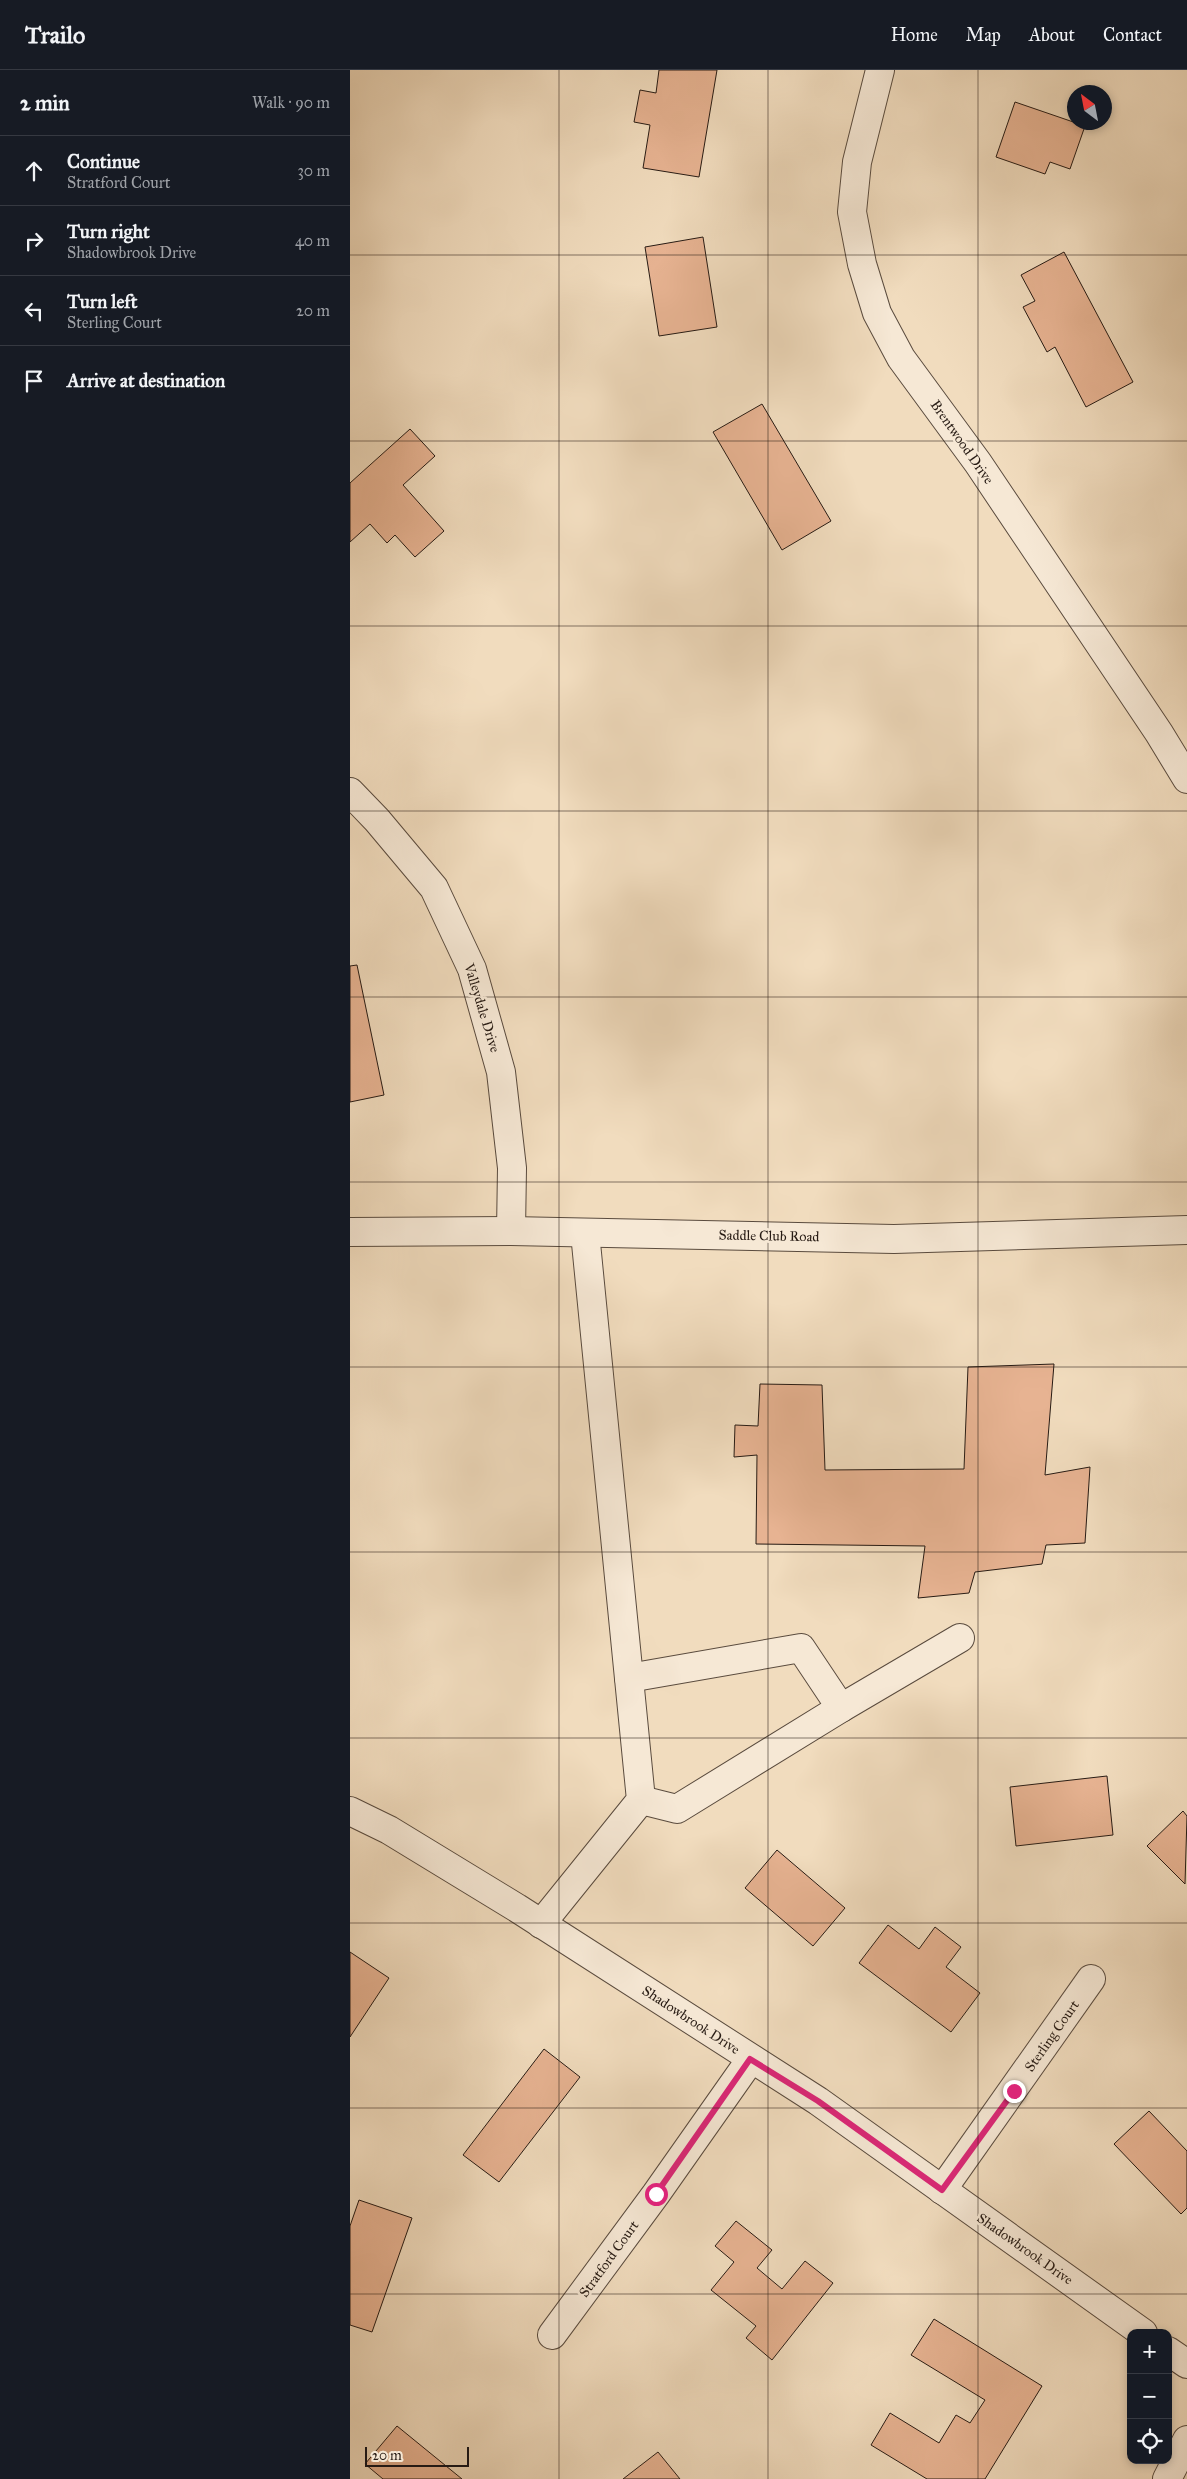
<!DOCTYPE html>
<html lang="en">
<head>
<meta charset="utf-8">
<style>
	body { margin:0; font-family:"IM FELL Great Primer",serif; background:#20242c; color:#f1f3f6 }
	.controls { position:absolute; right:15px; bottom:15px; display:grid; overflow:hidden; border-radius:10px; box-shadow:0 2px 8px #0003 }
	.controls button { width:45px; height:45px; display:grid; place-items:center; padding:0; border:0; border-bottom:1px solid #363941; background:#171b24; color:#f1f3f6; font:25px sans-serif }
	.compass { position:absolute; left:717px; top:15px; width:45px; height:45px; border-radius:50%; background:#171b24; box-shadow:0 2px 8px #0003; rotate:328deg }
	.scale { position:absolute; left:15px; bottom:12px; width:104px; box-sizing:border-box; padding-left:5px; border:2px solid #271b14; border-top:0; font-size:14px; line-height:18px; white-space:nowrap; color:#271b14; -webkit-text-stroke:4px #f6e8d5; paint-order:stroke }
	.stop { position:absolute; width:15px; height:15px; margin:-11px; border:4px solid #db2777; border-radius:50%; background:#fff }
	.stop.end { background:#db2777; border-color:#fff; box-shadow:0 1px 5px #0008 }
	.list { margin:0; padding:0; list-style:none }
	h2 { display:flex; justify-content:space-between; align-items:center; height:65px; margin:0; padding:0 20px; font-size:21px }
	h2 small { font-size:16px; font-weight:400; color:#9ea1a6 }
	.list li { display:grid; grid-template-columns:32px 1fr auto; gap:15px; align-items:center; box-sizing:border-box; height:70px; padding:0 20px; border-top:1px solid #363941 }
	.list b { display:block; font-size:19px; white-space:nowrap }
	.list p { margin:0; font-size:16px; white-space:nowrap; color:#9ea1a6 }
	.list em { font-size:16px; font-style:normal; color:#9ea1a6 }
	.icon { flex:none; width:28px; height:28px; fill:none; stroke:currentColor; stroke-width:2; stroke-linecap:round; stroke-linejoin:round }
	.map { position:relative; flex:none; width:837px; height:2409px; overflow:hidden }
	header { display:flex; align-items:center; gap:30px; box-sizing:border-box; height:70px; padding:0 25px; background:#171b24; border-bottom:1px solid #363941 }
	header strong { font-size:24px }
	nav { display:flex; gap:28px; margin-inline-start:auto; font-size:18px }
	main { display:flex }
	aside { flex:1; background:#171b24 }
	.map>svg:first-child { display:block }
	.building { fill:#e7b392; stroke:#271b14 }
	.lines { fill:none; stroke-linecap:round; stroke-linejoin:round }
	.minor-casing { stroke:#5a4b3e; stroke-width:30 }
	.minor { stroke:#f6e8d5; stroke-width:28 }
	.route { stroke:#db2777; stroke-width:6 }
	.grid { fill:none; stroke:#271b14; stroke-width:1; stroke-opacity:0.55 }
	.labels { text-anchor:middle; dominant-baseline:central; stroke-width:5; stroke-linejoin:round; paint-order:stroke }
	.street-label { font-size:14px; fill:#271b14; stroke:#f6e8d5 }
</style>
</head>
<body>
<header>
<strong>Trailo</strong>
<nav><a>Home</a><a>Map</a><a>About</a><a>Contact</a></nav>
</header>
<main>
<aside>
<h2>2 min<small>Walk · 90 m</small></h2>
<ul class="list">
<li><svg class="icon" aria-label="ahead" viewBox="0 0 24 24"><path d="M12 20V5M6 11l6-6 6 6"/></svg><div><b>Continue</b><p>Stratford Court</p></div><em>30 m</em></li>
<li><svg class="icon" aria-label="right" viewBox="0 0 24 24"><path d="M7 20v-9h11M14 6l5 5-5 5"/></svg><div><b>Turn right</b><p>Shadowbrook Drive</p></div><em>40 m</em></li>
<li><svg class="icon" aria-label="left" viewBox="0 0 24 24"><path d="M17 20v-9H6M10 6l-5 5 5 5"/></svg><div><b>Turn left</b><p>Sterling Court</p></div><em>20 m</em></li>
<li><svg class="icon" aria-label="arrive" viewBox="0 0 24 24"><path d="M6 21V4h12l-3 4 3 4H6"/></svg><div><b>Arrive at destination</b></div></li>
</ul>
</aside>
<div class="map">
<svg width="837" height="2409" viewBox="0 0 837 2409">
	<rect width="100%" height="100%" fill="#f1dcbe"/>
	<filter id="stains"><feTurbulence type="fractalNoise" baseFrequency=".004" numOctaves="4"/><feColorMatrix values="0 0 0 0 .2 0 0 0 0 .09 0 0 0 0 .02 0 0 0 .5 -.17"/></filter>
	<radialGradient id="worn" r=".72"><stop offset=".6" stop-color="#630" stop-opacity="0"/><stop offset="1" stop-color="#630" stop-opacity=".3"/></radialGradient>
	<!-- building -->
	<g class="building">
		<path d="M 309,0 L 367,0 L 349,107 L 293,98 L 300,55 L 284,52 L 290,20 L 306,23 Z"/>
		<path d="M 665,32 L 735,56 L 720,99 L 700,92 L 695,104 L 646,87 Z"/>
		<path d="M 353,167 L 367,257 L 309,266 L 295,177 Z"/>
		<path d="M 714,182 L 783,312 L 736,337 L 705,277 L 697,282 L 673,237 L 685,231 L 671,205 Z"/>
		<path d="M 412,334 L 481,451 L 432,480 L 363,362 Z"/>
		<path d="M 60,359 L 85,386 L 53,415 L 94,461 L 65,487 L 45,465 L 37,473 L 20,454 L 0,472 L 0,413 Z"/>
		<path d="M 7,895 L 34,1025 L 0,1032 L 0,896 Z"/>
		<path d="M 704,1294 L 695,1405 L 740,1397 L 735,1473 L 696,1475 L 692,1494 L 625,1502 L 619,1523 L 568,1528 L 575,1476 L 406,1474 L 407,1385 L 384,1387 L 385,1355 L 408,1356 L 410,1314 L 472,1315 L 475,1400 L 614,1399 L 618,1297 Z"/>
		<path d="M 757,1706 L 763,1765 L 666,1776 L 660,1717 Z"/>
		<path d="M 833,1741 L 837,1746 L 835,1814 L 797,1776 Z"/>
		<path d="M 427,1780 L 495,1838 L 463,1876 L 395,1818 Z"/>
		<path d="M 538,1855 L 569,1879 L 585,1857 L 611,1877 L 596,1897 L 630,1923 L 601,1962 L 509,1893 Z"/>
		<path d="M 0,1882 L 39,1908 L 0,1967 Z"/>
		<path d="M 194,1979 L 230,2007 L 149,2112 L 113,2085 Z"/>
		<path d="M 799,2041 L 837,2081 L 837,2138 L 831,2144 L 764,2074 Z"/>
		<path d="M 9,2130 L 62,2148 L 22,2262 L 0,2255 L 0,2156 Z"/>
		<path d="M 386,2151 L 422,2180 L 407,2198 L 432,2219 L 455,2191 L 483,2213 L 422,2290 L 396,2268 L 406,2256 L 361,2220 L 384,2192 L 365,2176 Z"/>
		<path d="M 584,2249 L 692,2316 L 635,2409 L 577,2409 L 521,2375 L 540,2343 L 589,2373 L 606,2345 L 620,2353 L 635,2330 L 561,2285 Z"/>
		<path d="M 47,2356 L 112,2409 L 33,2409 L 15,2394 Z"/>
		<path d="M 308,2382 L 330,2409 L 273,2409 Z"/>
	</g>
	<g class="lines">
		<defs>
			<g id="minor">
				<path d="M 530,0 L 507,92 L 502,142 L 512,194 L 527,243 L 551,288 L 628,393 L 809,663 L 837,709"/>
				<path d="M 0,722 L 27,750 L 84,818 L 122,899 L 151,1002 L 162,1098 L 161,1161"/>
				<path d="M 0,1162 L 161,1161 L 544,1169 L 837,1160"/>
				<path d="M 279,1608 L 451,1578 L 491,1638 L 327,1739 L 291,1730"/>
				<path d="M 491,1638 L 610,1568"/>
				<path d="M 0,1741 L 39,1760 L 167,1838 L 468,2031 L 793,2263"/>
				<path d="M 191,1854 L 291,1730 L 235,1163"/>
				<path d="M 592,2120 L 741,1909"/>
				<path d="M 202,2265 L 306,2124 L 401,1989"/>
				<path d="M 818,2281 L 837,2294"/>
				<path d="M 817,2409 L 837,2370"/>
			</g>
		</defs>
		<!-- minor casing -->
		<use href="#minor" class="minor-casing"/>
		<!-- minor -->
		<use href="#minor" class="minor"/>
	</g>
	<g class="lines">
		<!-- route -->
		<path class="route" d="M 306,2124 L 400,1989 L 468,2031 L 592,2120 L 664,2021"/>
	</g>
	<!-- grid -->
	<path class="grid" d="M 209,0 L 209,2409M 418,0 L 418,2409M 628,0 L 628,2409M 0,185 L 837,185M 0,371 L 837,371M 0,556 L 837,556M 0,741 L 837,741M 0,927 L 837,927M 0,1112 L 837,1112M 0,1297 L 837,1297M 0,1482 L 837,1482M 0,1668 L 837,1668M 0,1853 L 837,1853M 0,2038 L 837,2038M 0,2224 L 837,2224"/>
	<g class="labels">
		<!-- street labels -->
		<g class="street-label">
			<text transform="translate(612 372) rotate(55)">Brentwood Drive</text>
			<text transform="translate(132 938) rotate(73)">Valleydale Drive</text>
			<text transform="translate(419 1166) rotate(1)">Saddle Club Road</text>
			<text transform="translate(341 1950) rotate(33)">Shadowbrook Drive</text>
			<text transform="translate(702 1966) rotate(-55)">Sterling Court</text>
			<text transform="translate(675 2179) rotate(35)">Shadowbrook Drive</text>
			<text transform="translate(259 2189) rotate(-54)">Stratford Court</text>
		</g>
	</g>
	<rect width="100%" height="100%" filter="url(#stains)"/>
	<rect width="100%" height="100%" fill="url(#worn)"/>
</svg>
<div class="controls">
<button>+</button>
<button>−</button>
<button><svg class="icon" aria-label="locate" viewBox="0 0 24 24"><circle cx="12" cy="12" r="6"/><path d="M12 2v4M12 18v4M2 12h4M18 12h4"/></svg></button>
</div>
<svg class="compass" viewBox="-18 -18 36 36"><path d="M0-13l5 13h-10z" fill="#e53935"/><path d="M0 13l5-13h-10z" fill="#9ea1a6"/></svg>
<div class="scale">20 m</div>
<div class="stop" style="left:306px;top:2124px"></div>
<div class="stop end" style="left:664px;top:2021px"></div>
</div>
</main>
</body>
</html>
